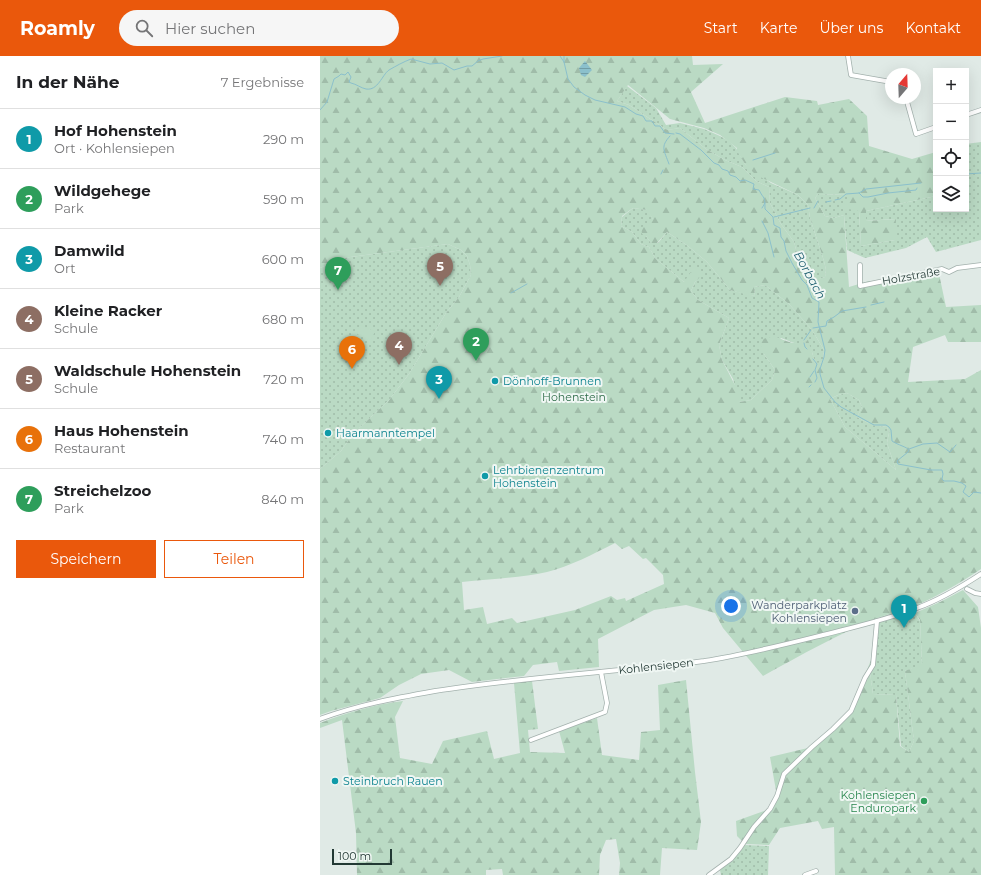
<!DOCTYPE html>
<html lang="de">
<head>
<meta charset="utf-8">
<style>
	body { margin:0; font-family:Montserrat,sans-serif; background:#f6f6f6; color:#202124 }
	.controls { position:absolute; right:12px; top:12px; display:grid; overflow:hidden; border-radius:0px; box-shadow:0 4px 16px #0002 }
	.controls button { width:36px; height:36px; display:grid; place-items:center; padding:0; border:0; border-bottom:1px solid #e0e0e0; background:#fff; color:#202124; font:20px sans-serif }
	.compass { position:absolute; left:565px; top:12px; width:36px; height:36px; border-radius:50%; background:#fff; box-shadow:0 4px 16px #0002; rotate:19deg }
	.scale { position:absolute; left:12px; bottom:10px; width:60px; box-sizing:border-box; padding-left:4px; border:2px solid #223934; border-top:0; font-size:11px; line-height:14px; white-space:nowrap; color:#223934; -webkit-text-stroke:3px #f0f7f4; paint-order:stroke }
	.you { position:absolute; left:411px; top:550px; width:14px; height:14px; margin:-10px; border:3px solid #fff; border-radius:50%; background:#1a73e8; box-shadow:0 0 0 6px #1a73e833 }
	.badge { display:grid; place-items:center; width:26px; height:26px; border-radius:50%; background:#ea580c; color:#fff; font-size:13px; font-weight:700 }
	.pin { position:absolute; translate:-50% -33px; filter:drop-shadow(0 1px 2px #0008) }
	.pin::after { content:''; position:absolute; top:21px; width:14px; height:12px; background:inherit; clip-path:polygon(0 0,100% 0,50% 100%) }
	.list { margin:0; padding:0; list-style:none }
	h2 { display:flex; justify-content:space-between; align-items:center; height:52px; margin:0; padding:0 16px; font-size:17px }
	h2 small { font-size:13px; font-weight:400; color:#757577 }
	.list li { display:grid; grid-template-columns:26px 1fr auto; gap:12px; align-items:center; box-sizing:border-box; height:60px; padding:0 16px; border-top:1px solid #e0e0e0 }
	.list b { display:block; font-size:15px; white-space:nowrap }
	.list p { margin:0; font-size:13px; white-space:nowrap; color:#757577 }
	.list em { font-size:13px; font-style:normal; color:#757577 }
	.actions { display:flex; gap:8px; padding:12px 16px }
	.actions a { flex:1; padding:9px 0; border:1px solid #ea580c; border-radius:0px; text-align:center; font-size:14px; color:#ea580c }
	.actions .main { background:#ea580c; color:#fff }
	.icon { flex:none; width:22px; height:22px; fill:none; stroke:currentColor; stroke-width:2; stroke-linecap:round; stroke-linejoin:round }
	.map { position:relative; flex:none; width:661px; height:819px; overflow:hidden }
	header { display:flex; align-items:center; gap:24px; box-sizing:border-box; height:56px; padding:0 20px; background:#ea580c; color:#fff }
	header strong { font-size:19px }
	nav { display:flex; gap:22px; margin-inline-start:auto; font-size:14px }
	.search { width:280px; height:36px; background:#f6f6f6; display:flex; align-items:center; gap:10px; box-sizing:border-box; padding:0 14px; border-radius:22px; color:#757577; font-size:15px }
	main { display:flex }
	aside { flex:1; background:#fff }
	.map>svg:first-child { display:block }
	.grass { fill:url(#grass-dots) }
	.forest { fill:url(#forest-firs); fill-rule:evenodd }
	.pitch { fill:#badac4 }
	.water { fill:url(#water-rules) }
	.lines { fill:none; stroke-linecap:round; stroke-linejoin:round }
	.stream { stroke:#8bc0cc; stroke-width:1 }
	.minor-casing { stroke:#a3b1ad; stroke-width:5.5 }
	.minor { stroke:#fff; stroke-width:4 }
	.culture-dot { fill:#0f9aa8; stroke:#f0f7f4; stroke-width:1.5 }
	.service-dot { fill:#5c6f8a; stroke:#f0f7f4; stroke-width:1.5 }
	.leisure-dot { fill:#2e9e5b; stroke:#f0f7f4; stroke-width:1.5 }
	.labels { text-anchor:middle; dominant-baseline:central; stroke-width:4; stroke-linejoin:round; paint-order:stroke }
	.street-label { font-size:11px; fill:#223934; stroke:#f0f7f4 }
	.culture-label { font-size:11px; fill:#0d838f; stroke:#f0f7f4; text-anchor:start }
	.park-label { font-size:11px; fill:#2f6d49; stroke:#f0f7f4 }
	.service-label { font-size:11px; fill:#4e5e75; stroke:#f0f7f4; text-anchor:end }
	.leisure-label { font-size:11px; fill:#27864d; stroke:#f0f7f4; text-anchor:end }
	.water-label { font-size:12px; font-style:italic; fill:#206171; stroke:#f0f7f4 }
</style>
</head>
<body>
<header>
<strong>Roamly</strong>
<div class="search"><svg class="icon" aria-label="search" viewBox="0 0 24 24"><circle cx="10" cy="10" r="6"/><path d="M15 15l6 6"/></svg>Hier suchen</div>
<nav><a>Start</a><a>Karte</a><a>Über uns</a><a>Kontakt</a></nav>
</header>
<main>
<aside>
<h2>In der Nähe<small>7 Ergebnisse</small></h2>
<ul class="list">
<li><span class="badge" style="background:#0f9aa8">1</span><div><b>Hof Hohenstein</b><p>Ort · Kohlensiepen</p></div><em>290 m</em></li>
<li><span class="badge" style="background:#2e9e5b">2</span><div><b>Wildgehege</b><p>Park</p></div><em>590 m</em></li>
<li><span class="badge" style="background:#0f9aa8">3</span><div><b>Damwild</b><p>Ort</p></div><em>600 m</em></li>
<li><span class="badge" style="background:#8d6e63">4</span><div><b>Kleine Racker</b><p>Schule</p></div><em>680 m</em></li>
<li><span class="badge" style="background:#8d6e63">5</span><div><b>Waldschule Hohenstein</b><p>Schule</p></div><em>720 m</em></li>
<li><span class="badge" style="background:#e8710a">6</span><div><b>Haus Hohenstein</b><p>Restaurant</p></div><em>740 m</em></li>
<li><span class="badge" style="background:#2e9e5b">7</span><div><b>Streichelzoo</b><p>Park</p></div><em>840 m</em></li>
</ul>
<div class="actions"><a class="main">Speichern</a><a>Teilen</a></div>
</aside>
<div class="map">
<svg width="661" height="819" viewBox="0 0 661 819">
	<defs>
		<pattern id="grass-dots" width="8" height="8" patternUnits="userSpaceOnUse"><rect width="8" height="8" fill="#badac4"/><path d="M2 2h.1M6 6h.1" fill="none" stroke="#a0bca9" stroke-width="1.8" stroke-linecap="round"/></pattern>
		<pattern id="forest-firs" width="22" height="20" patternUnits="userSpaceOnUse"><rect width="22" height="20" fill="#badac4"/><path d="M5 1l3.5 6h-7zM16 11l3.5 6h-7z" fill="#a0bca9"/></pattern>
		<pattern id="water-rules" width="6" height="5" patternUnits="userSpaceOnUse"><rect width="6" height="5" fill="#8bc0cc"/><path d="M0 2.5h6" fill="none" stroke="#719da6"/></pattern>
	</defs>
	<rect width="100%" height="100%" fill="#e0eae6"/>
	<!-- grass -->
	<g class="grass">
		<path d="M 307,30 L 336,52 L 346,69 L 360,67 L 384,73 L 400,80 L 409,85 L 416,92 L 425,108 L 451,127 L 478,139 L 488,149 L 490,162 L 504,205 L 506,214 L 505,221 L 490,226 L 480,208 L 474,186 L 461,168 L 450,147 L 449,131 L 436,125 L 422,111 L 405,104 L 386,93 L 360,72 L 347,74 L 309,49 L 297,45 Z"/>
		<path d="M 661,86 L 661,184 L 616,196 L 607,181 L 586,192 L 545,202 L 527,194 L 524,159 L 514,162 L 505,160 L 495,142 L 498,138 L 532,139 L 539,155 L 541,190 L 575,184 L 575,163 L 545,165 L 546,155 L 616,140 L 616,153 L 646,153 L 646,88 Z"/>
		<path d="M 313,152 L 328,154 L 333,163 L 326,180 L 331,187 L 338,187 L 347,176 L 368,190 L 387,206 L 410,234 L 435,240 L 434,231 L 445,229 L 469,248 L 492,274 L 504,294 L 503,306 L 495,308 L 492,296 L 477,288 L 461,282 L 444,298 L 455,314 L 452,324 L 431,344 L 419,346 L 413,323 L 402,304 L 399,289 L 409,262 L 378,244 L 371,235 L 375,226 L 381,219 L 364,226 L 335,202 L 329,191 L 321,188 L 312,176 L 301,170 L 302,161 Z"/>
		<path d="M 128,188 L 141,194 L 147,200 L 150,209 L 151,219 L 139,241 L 126,257 L 89,318 L 69,344 L 33,378 L 21,395 L 0,413 L 0,212 L 23,202 Z"/>
		<path d="M 527,337 L 539,344 L 542,351 L 537,361 L 552,369 L 567,371 L 569,377 L 567,387 L 576,414 L 525,371 L 510,343 L 518,339 Z"/>
		<path d="M 594,550 L 595,557 L 600,565 L 602,609 L 585,615 L 594,685 L 589,696 L 581,690 L 576,639 L 553,638 L 550,616 L 547,614 L 553,599 L 557,568 L 560,561 Z"/>
		<path d="M 424,789 L 449,790 L 448,819 L 401,819 L 400,814 L 409,806 Z"/>
	</g>
	<!-- forest -->
	<g class="forest">
		<path d="M 0,0 L 372,0 L 373,9 L 403,8 L 371,36 L 385,67 L 465,41 L 497,45 L 498,49 L 529,43 L 547,60 L 549,90 L 592,103 L 616,96 L 616,140 L 546,155 L 546,165 L 576,163 L 575,184 L 541,190 L 539,155 L 523,152 L 525,145 L 531,139 L 498,138 L 495,142 L 505,160 L 514,162 L 524,159 L 529,231 L 549,225 L 560,227 L 618,213 L 626,251 L 661,249 L 661,286 L 628,286 L 625,279 L 593,291 L 588,326 L 645,323 L 661,314 L 661,513 C 640,527 618,540 595,550 C 583,554 571,557 560,561 C 520,577 481,599 443,620 L 403,572 L 395,557 L 366,549 L 334,554 L 278,583 L 279,611 L 239,615 L 237,606 L 213,609 L 204,620 L 152,626 L 129,614 L 101,618 L 79,629 L 60,642 L 11,655 L 0,659 L 0,413 L 21,395 L 33,378 L 69,344 L 89,318 L 126,257 L 139,241 L 151,219 L 150,209 L 147,200 L 141,194 L 128,188 L 23,202 L 0,212 ZM 308,29 L 350,63 L 384,72 L 400,79 L 417,92 L 417,95 L 425,108 L 436,119 L 478,139 L 488,149 L 490,162 L 504,205 L 506,214 L 505,221 L 490,225 L 480,208 L 474,186 L 461,168 L 450,147 L 449,131 L 436,125 L 422,111 L 405,104 L 386,93 L 360,72 L 347,74 L 309,49 L 297,45 ZM 313,152 L 327,154 L 333,163 L 321,172 L 322,178 L 326,180 L 331,187 L 337,187 L 347,176 L 368,190 L 387,206 L 410,234 L 428,239 L 435,240 L 434,231 L 445,229 L 469,248 L 492,274 L 504,294 L 503,306 L 495,307 L 492,296 L 488,284 C 484,286 479,288 475,287 C 458,285 459,275 439,285 L 444,298 L 455,314 L 452,324 L 431,344 L 419,346 L 419,337 L 402,304 L 399,289 L 409,262 L 378,244 L 371,235 L 375,226 L 382,219 L 375,210 L 364,226 L 335,202 L 329,191 L 321,188 L 312,176 L 301,170 L 302,160 ZM 527,337 L 539,344 L 542,351 L 537,361 L 548,367 L 550,369 L 567,371 L 569,377 L 567,387 L 576,414 L 525,371 L 510,343 L 518,339 ZM 295,487 L 302,493 L 309,490 L 323,503 L 326,502 L 343,519 L 344,528 L 306,545 L 305,542 L 297,544 L 291,540 L 255,554 L 197,567 L 192,562 L 167,568 L 163,551 L 144,554 L 142,526 C 170,523 199,522 227,516 C 251,510 273,498 295,487 Z"/>
		<path d="M 643,534 L 658,551 L 661,572 L 661,819 L 515,819 L 514,771 L 502,773 L 498,765 L 460,772 L 449,789 L 425,788 L 417,780 L 416,765 L 450,753 L 457,740 L 450,701 L 492,691 L 531,655 L 550,616 L 553,638 L 576,639 L 580,690 L 589,696 L 594,685 L 585,615 L 602,608 L 600,564 L 595,557 L 620,546 Z"/>
		<path d="M 366,624 L 375,716 L 381,766 L 377,794 L 342,792 L 340,819 L 299,819 L 300,807 L 296,783 L 286,784 L 280,799 L 279,819 L 183,819 L 182,813 L 166,814 L 166,819 L 37,819 L 36,777 L 22,664 L 0,672 L 0,667 C 26,657 55,648 83,645 L 75,661 L 80,702 L 112,708 L 123,685 L 167,675 L 174,703 L 200,697 L 194,627 L 212,625 L 218,673 L 208,674 L 210,696 L 245,697 L 239,675 L 277,662 L 282,699 L 319,704 L 321,676 L 340,674 L 338,629 Z"/>
	</g>
	<!-- pitch -->
	<path class="pitch" d="M 40,269 L 55,275 L 51,284 L 37,278 Z"/>
	<!-- water -->
	<path class="water" d="M 265,5 L 272,14 L 265,21 L 261,19 L 259,12 Z"/>
	<g class="lines">
		<!-- stream -->
		<g class="stream">
			<path d="M 240,0 L 244,6 L 248,23 L 254,31 L 265,39 L 275,44 L 305,51 L 316,58 L 323,60 L 326,65 L 332,65 L 335,70 L 340,70 L 345,77 L 354,78"/>
			<path d="M 244,6 L 244,0"/>
			<path d="M 0,54 L 7,46 L 14,23 L 19,20 L 21,18 L 25,19 L 28,16 L 31,21 L 29,26 L 31,27 C 36,28 41,32 46,33 C 58,35 62,19 69,14 C 76,10 83,6 91,3 L 110,8 L 122,7 L 134,14 L 147,10 L 152,10 L 158,5 L 163,3 L 182,0"/>
			<path d="M 356,77 L 360,78 L 381,94 L 394,107 L 399,109 L 402,113 L 408,115 L 410,119 L 416,121 L 420,125 L 425,124 L 434,128 L 433,133 L 439,134 C 444,144 445,139 445,153 L 453,161 L 454,169 L 460,172 L 461,181 L 464,185 L 466,195 L 472,207 L 482,224 L 487,229 L 492,242 L 499,246 L 498,266 L 505,294 L 504,301 L 500,313 L 500,318 L 504,332 L 515,346 L 521,351 L 554,369 L 566,369 L 569,371 L 571,374 L 572,385 C 578,389 587,391 589,394 L 588,396 L 577,405 L 578,408 L 611,414 L 622,414 L 623,418 L 622,423 L 624,425 L 634,425 L 642,427 L 646,430 L 643,436 L 649,441 L 654,436 L 661,437"/>
			<path d="M 433,104 L 455,97"/>
			<path d="M 349,108 C 344,94 340,91 350,80"/>
			<path d="M 341,118 L 343,114"/>
			<path d="M 646,118 L 661,117"/>
			<path d="M 539,137 L 543,141 L 548,141 L 568,137 L 596,134 L 597,132"/>
			<path d="M 515,144 L 520,143 L 526,138 L 539,137 L 546,133 L 601,127"/>
			<path d="M 506,146 L 511,145"/>
			<path d="M 442,152 L 445,147"/>
			<path d="M 494,152 L 498,145"/>
			<path d="M 454,161 L 490,152"/>
			<path d="M 442,165 L 448,177 L 454,201"/>
			<path d="M 191,237 L 207,228"/>
			<path d="M 551,249 L 564,246"/>
			<path d="M 493,272 L 506,270 L 507,265 L 514,261 L 522,255 L 546,251"/>
			<path d="M 484,284 L 491,274"/>
			<path d="M 484,287 L 485,291 L 487,293"/>
			<path d="M 493,303 L 497,308 L 495,314 L 497,322 L 495,326"/>
			<path d="M 490,321 L 494,315"/>
			<path d="M 489,331 L 491,329"/>
			<path d="M 589,393 L 603,388 L 617,387 L 630,396 L 636,389"/>
		</g>
		<defs>
			<g id="minor">
				<path d="M 528,0 L 531,19 L 571,26"/>
				<path d="M 586,42 L 596,78 L 616,71"/>
				<path d="M 646,59 L 661,54"/>
				<path d="M 540,209 L 540,230 L 622,213 L 629,216 L 637,212 L 661,209"/>
				<path d="M 647,533 L 655,537 L 661,538"/>
				<path d="M 0,663 C 37,649 76,642 115,635 C 204,621 294,616 384,605 C 424,599 463,589 503,579 C 534,571 566,564 597,552 C 619,544 641,531 661,518"/>
				<path d="M 211,684 L 285,656 L 287,647 L 281,616"/>
				<path d="M 389,819 L 411,803 L 420,792 L 434,771 L 450,753 L 457,740 L 464,718 L 492,691 L 513,673 L 531,655 L 545,622 L 553,609 L 557,565"/>
				<path d="M 485,819 L 496,815"/>
			</g>
		</defs>
		<!-- minor casing -->
		<use href="#minor" class="minor-casing"/>
		<!-- minor -->
		<use href="#minor" class="minor"/>
	</g>
	<!-- markers -->
	<g class="culture-dot">
		<circle cx="175" cy="325" r="4"/>
		<circle cx="8" cy="377" r="4"/>
		<circle cx="165" cy="420" r="4"/>
		<circle cx="15" cy="725" r="4"/>
	</g>
	<circle class="service-dot" cx="535" cy="555" r="4"/>
	<circle class="leisure-dot" cx="604" cy="745" r="4"/>
	<g class="labels">
		<!-- street labels -->
		<g class="street-label">
			<text transform="translate(591 220) rotate(-10)">Holzstraße</text>
			<text transform="translate(336 610) rotate(-6)">Kohlensiepen</text>
		</g>
		<!-- culture labels -->
		<g class="culture-label">
			<text x="183" y="325">Dönhoff-Brunnen</text>
			<text x="16" y="377">Haarmanntempel</text>
			<text x="173" y="414">Lehrbienenzentrum<tspan x="173" dy="13">Hohenstein</tspan></text>
			<text x="23" y="725">Steinbruch Rauen</text>
		</g>
		<!-- park labels -->
		<g class="park-label">
			<text x="254" y="341">Hohenstein</text>
		</g>
		<!-- service labels -->
		<g class="service-label">
			<text x="527" y="549">Wanderparkplatz<tspan x="527" dy="13">Kohlensiepen</tspan></text>
		</g>
		<!-- leisure labels -->
		<g class="leisure-label">
			<text x="596" y="739">Kohlensiepen<tspan x="596" dy="13">Enduropark</tspan></text>
		</g>
		<!-- water labels -->
		<g class="water-label">
			<text transform="translate(490 219) rotate(61)">Borbach</text>
		</g>
	</g>
</svg>
<div class="controls">
<button>+</button>
<button>−</button>
<button><svg class="icon" aria-label="locate" viewBox="0 0 24 24"><circle cx="12" cy="12" r="6"/><path d="M12 2v4M12 18v4M2 12h4M18 12h4"/></svg></button>
<button><svg class="icon" aria-label="layers" viewBox="0 0 24 24"><path d="M12 4l9 5-9 5-9-5zM3 14l9 5 9-5"/></svg></button>
</div>
<svg class="compass" viewBox="-18 -18 36 36"><path d="M0-13l5 13h-10z" fill="#e53935"/><path d="M0 13l5-13h-10z" fill="#757577"/></svg>
<div class="scale">100 m</div>
<div class="you"></div>
<div class="pin badge" style="left:584px;top:572px;background:#0f9aa8">1</div>
<div class="pin badge" style="left:156px;top:305px;background:#2e9e5b">2</div>
<div class="pin badge" style="left:119px;top:343px;background:#0f9aa8">3</div>
<div class="pin badge" style="left:79px;top:309px;background:#8d6e63">4</div>
<div class="pin badge" style="left:120px;top:230px;background:#8d6e63">5</div>
<div class="pin badge" style="left:32px;top:313px;background:#e8710a">6</div>
<div class="pin badge" style="left:18px;top:234px;background:#2e9e5b">7</div>
</div>
</main>
</body>
</html>
